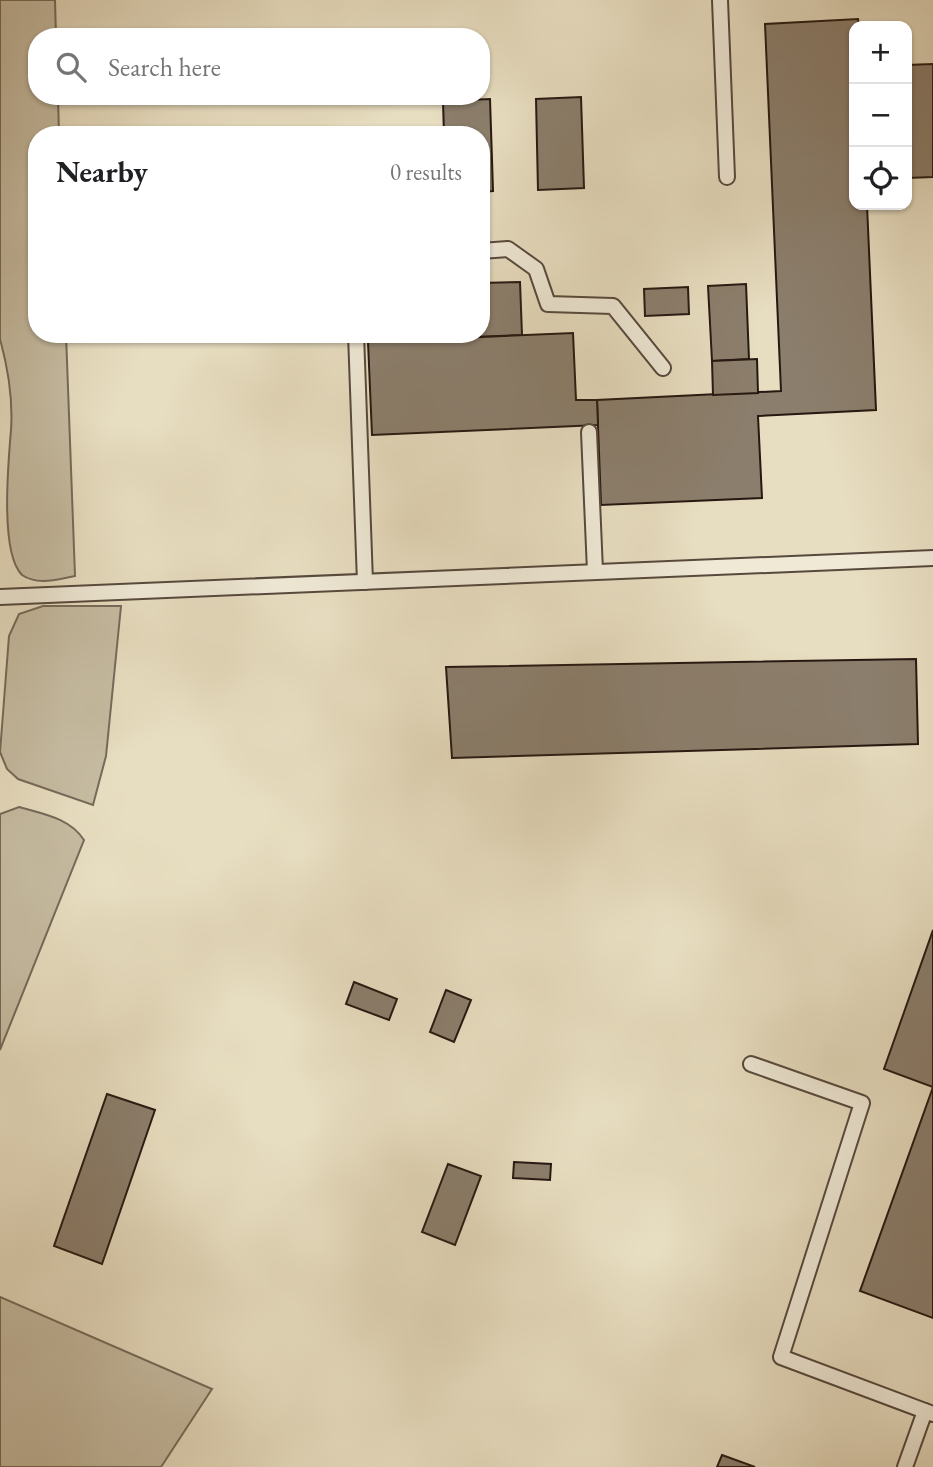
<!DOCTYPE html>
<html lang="en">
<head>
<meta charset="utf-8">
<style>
	body { margin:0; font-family:"EB Garamond",serif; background:#f2f2f2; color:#202124 }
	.controls { position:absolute; right:21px; top:21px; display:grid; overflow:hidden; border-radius:14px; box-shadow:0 2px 5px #0004 }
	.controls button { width:63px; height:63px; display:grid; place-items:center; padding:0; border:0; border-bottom:2px solid #e0e0e0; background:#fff; color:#202124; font:35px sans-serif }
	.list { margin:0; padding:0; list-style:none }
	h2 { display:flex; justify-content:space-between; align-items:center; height:91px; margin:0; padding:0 28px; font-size:30px }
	h2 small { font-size:23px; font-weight:400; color:#757577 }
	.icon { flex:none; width:38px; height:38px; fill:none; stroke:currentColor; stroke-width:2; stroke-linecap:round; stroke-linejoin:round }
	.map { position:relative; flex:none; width:933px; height:1467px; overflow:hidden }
	.search { position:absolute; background:#fff; box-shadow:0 2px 5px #0004; left:28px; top:28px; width:462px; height:77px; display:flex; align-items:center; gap:18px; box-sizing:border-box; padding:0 24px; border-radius:28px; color:#757577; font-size:26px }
	.panel { position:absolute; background:#fff; box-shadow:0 2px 5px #0004; left:28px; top:126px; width:462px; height:217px; border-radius:28px }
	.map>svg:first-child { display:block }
	.green { fill:#c6bca2; stroke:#766a5a; stroke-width:2 }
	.building { fill:#8b7e6c; stroke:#271811; stroke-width:2 }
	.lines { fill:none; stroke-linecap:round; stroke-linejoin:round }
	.service-casing { stroke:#57493d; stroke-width:18 }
	.service { stroke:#efe9d6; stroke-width:14 }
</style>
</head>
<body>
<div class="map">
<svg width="933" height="1467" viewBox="0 0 933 1467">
	<rect width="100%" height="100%" fill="#e7ddc0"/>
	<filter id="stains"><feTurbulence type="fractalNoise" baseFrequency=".00286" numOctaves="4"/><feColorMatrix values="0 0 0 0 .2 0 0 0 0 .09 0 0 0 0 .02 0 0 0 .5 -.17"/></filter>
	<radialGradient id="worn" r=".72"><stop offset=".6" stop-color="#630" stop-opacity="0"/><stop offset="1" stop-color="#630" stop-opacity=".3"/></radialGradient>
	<!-- green -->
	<g class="green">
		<path d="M 0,0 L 55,0 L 56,37 L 37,37 L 37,96 L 58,96 L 59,135 L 37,135 L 37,334 L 66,334 L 75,576 C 58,579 38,586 22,575 C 0,553 8,466 11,430 C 13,400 8,368 0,339 Z"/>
		<path d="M 43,606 L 121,606 L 106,756 L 93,805 L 18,779 L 7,769 L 0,752 L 9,636 L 19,614 Z"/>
		<path d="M 19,807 C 43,814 70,818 84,840 L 0,1050 L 0,814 Z"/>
		<path d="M 0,1297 L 212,1389 L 161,1467 L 0,1467 Z"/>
	</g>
	<!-- building -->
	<g class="building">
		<path d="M 858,19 L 859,26 L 854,26 L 854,205 L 867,205 L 876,410 L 758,416 L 762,498 L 601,505 L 597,400 L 781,391 L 765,24 Z"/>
		<path d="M 933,64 L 933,177 L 907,178 L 907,65 Z"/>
		<path d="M 581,97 L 584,188 L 538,190 L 536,99 Z"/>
		<path d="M 490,99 L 493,191 L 481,192 L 481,135 L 444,135 L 443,101 Z"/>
		<path d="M 520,282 L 522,335 L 475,337 L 475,334 L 481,334 L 481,283 Z"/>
		<path d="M 746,284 L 749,359 L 712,361 L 708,286 Z"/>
		<path d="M 688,287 L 689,314 L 645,316 L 644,289 Z"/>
		<path d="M 573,333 L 576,400 L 597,400 L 598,425 L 372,435 L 368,342 Z"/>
		<path d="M 757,359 L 758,393 L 713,395 L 712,361 Z"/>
		<path d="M 916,659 L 918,744 L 452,758 L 446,667 Z"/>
		<path d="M 933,930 L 933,1318 L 860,1291 L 933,1087 L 884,1069 Z"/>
		<path d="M 354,982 L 397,999 L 389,1020 L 346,1004 Z"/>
		<path d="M 446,990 L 471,1000 L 454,1042 L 430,1032 Z"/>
		<path d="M 107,1094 L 155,1110 L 102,1264 L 54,1246 Z"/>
		<path d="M 514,1162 L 551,1164 L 550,1180 L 513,1178 Z"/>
		<path d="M 448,1164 L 481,1176 L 455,1245 L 422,1232 Z"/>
		<path d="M 722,1455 L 755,1467 L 717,1467 Z"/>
	</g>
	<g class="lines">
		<defs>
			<g id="service">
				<path d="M 720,0 L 727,177"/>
				<path d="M 481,251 L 508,249 L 536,269 L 548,304 L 613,306 L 663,368"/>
				<path d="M 356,334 L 365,582"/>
				<path d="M 589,432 L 595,571"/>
				<path d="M 0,597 L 933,558"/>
				<path d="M 751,1064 L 862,1103 L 781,1357 L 933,1414"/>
				<path d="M 905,1467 L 925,1411"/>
			</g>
		</defs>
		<!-- service casing -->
		<use href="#service" class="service-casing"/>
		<!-- service -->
		<use href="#service" class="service"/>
	</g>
	<rect width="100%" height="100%" filter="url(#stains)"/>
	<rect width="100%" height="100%" fill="url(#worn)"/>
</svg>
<div class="controls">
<button>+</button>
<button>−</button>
<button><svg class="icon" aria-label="locate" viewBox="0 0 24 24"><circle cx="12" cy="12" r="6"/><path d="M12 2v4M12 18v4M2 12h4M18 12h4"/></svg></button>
</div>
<div class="search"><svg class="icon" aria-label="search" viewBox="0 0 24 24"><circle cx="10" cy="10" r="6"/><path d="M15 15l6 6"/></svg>Search here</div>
<section class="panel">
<h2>Nearby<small>0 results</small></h2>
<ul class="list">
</ul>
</section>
</div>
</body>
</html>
